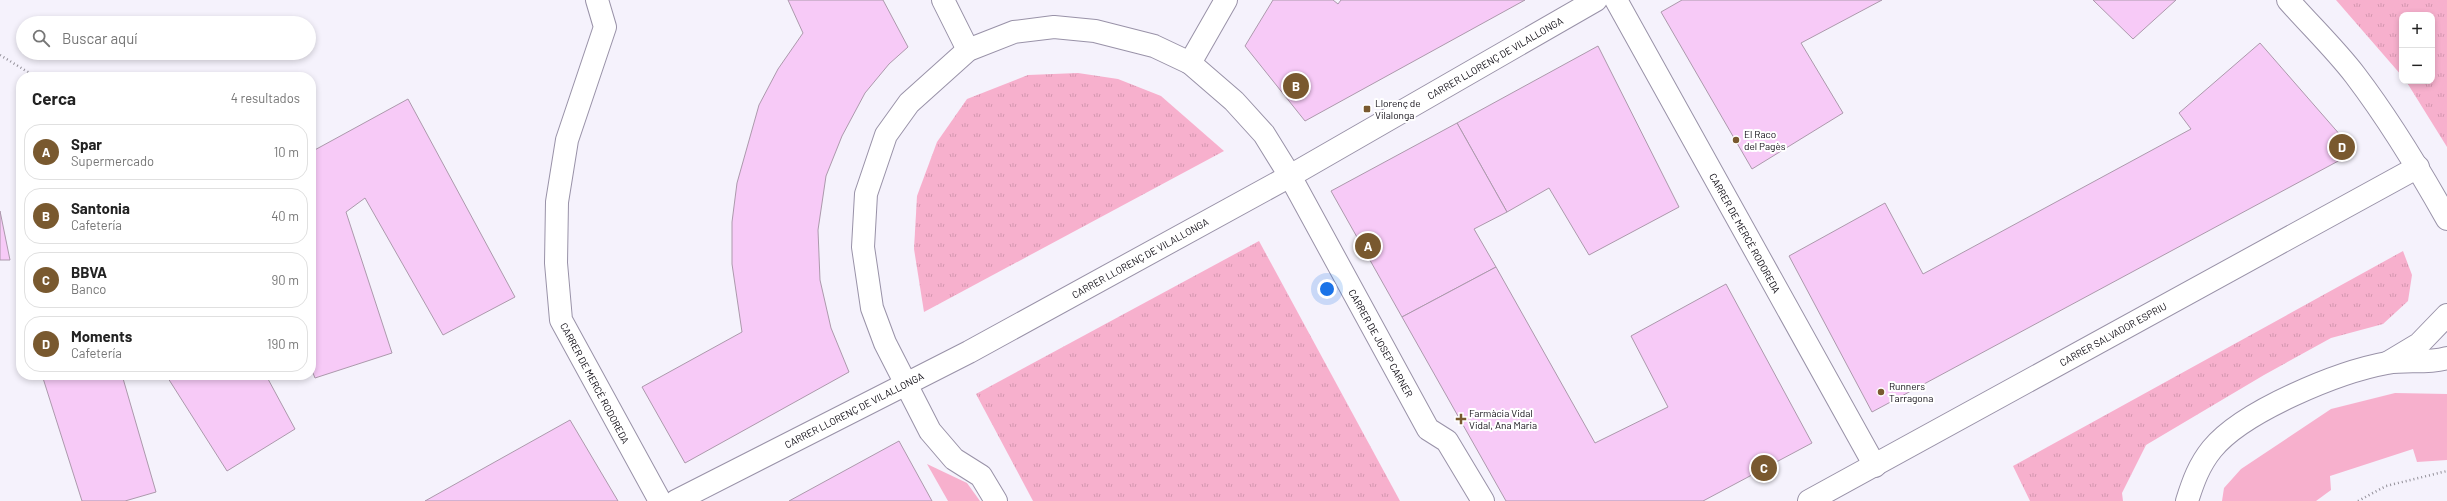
<!DOCTYPE html>
<html lang="es">
<head>
<meta charset="utf-8">
<style>
	body { margin:0; font-family:Barlow,sans-serif; background:#f2f2f2; color:#222 }
	.controls { position:absolute; right:12px; top:12px; display:grid; overflow:hidden; border-radius:8px; box-shadow:0 2px 6px #0003 }
	.controls button { width:36px; height:36px; display:grid; place-items:center; padding:0; border:0; border-bottom:1px solid #e0e0e0; background:#fff; color:#222; font:20px sans-serif }
	.you { position:absolute; left:1327px; top:289px; width:14px; height:14px; margin:-10px; border:3px solid #fff; border-radius:50%; background:#1a73e8; box-shadow:0 0 0 6px #1a73e833 }
	.badge { display:grid; place-items:center; width:26px; height:26px; border-radius:50%; background:#79592f; color:#fff; font-size:13px; font-weight:700 }
	.pin { position:absolute; translate:-50% -50%; border:2px solid #fff; box-shadow:0 1px 4px #0006 }
	.list { margin:0; padding:0; list-style:none }
	h2 { display:flex; justify-content:space-between; align-items:center; height:52px; margin:0; padding:0 16px; font-size:17px }
	h2 small { font-size:13px; font-weight:400; color:#767676 }
	.list li { display:grid; grid-template-columns:26px 1fr auto; gap:12px; align-items:center; box-sizing:border-box; height:56px; margin:0 8px 8px; padding:0 8px; border:1px solid #e0e0e0; border-radius:16px }
	.list b { display:block; font-size:15px; white-space:nowrap }
	.list p { margin:0; font-size:13px; white-space:nowrap; color:#767676 }
	.list em { font-size:13px; font-style:normal; color:#767676 }
	.icon { flex:none; width:22px; height:22px; fill:none; stroke:currentColor; stroke-width:2; stroke-linecap:round; stroke-linejoin:round }
	.map { position:relative; flex:none; width:2447px; height:501px; overflow:hidden }
	.search { position:absolute; background:#fff; box-shadow:0 2px 6px #0003; left:16px; top:16px; width:300px; height:44px; display:flex; align-items:center; gap:10px; box-sizing:border-box; padding:0 14px; border-radius:22px; color:#767676; font-size:15px }
	.panel { position:absolute; background:#fff; box-shadow:0 2px 6px #0003; left:16px; top:72px; width:300px; height:308px; border-radius:16px }
	.map>svg:first-child { display:block }
	.green { fill:#f7b0cd }
	.park { fill:url(#park-tufts) }
	.building { fill:#f7caf7; stroke:#ac99ac }
	.lines { fill:none; stroke-linecap:round; stroke-linejoin:round }
	.minor-casing { stroke:#9992a8; stroke-width:24 }
	.path { stroke:#939099; stroke-width:2.5; stroke-dasharray:1 3; stroke-linecap:butt }
	.minor { stroke:#fff; stroke-width:22 }
	.poi-dot { fill:#79592f; stroke:#fff; stroke-width:1.5 }
	.labels { text-anchor:middle; dominant-baseline:central; stroke-width:4; stroke-linejoin:round; paint-order:stroke }
	.street-label { font-size:10px; fill:#0f0c14; stroke:#fff }
	.poi-label { font-size:10px; fill:#0f0c14; stroke:#fff; text-anchor:start }
</style>
</head>
<body>
<div class="map">
<svg width="2447" height="501" viewBox="0 0 2447 501">
	<defs>
		<pattern id="park-tufts" width="24" height="20" patternUnits="userSpaceOnUse"><rect width="24" height="20" fill="#f7b0cd"/><path d="M3 7l-1-3M5 7V3M7 7l1-3M15 17l-1-3M17 17v-4M19 17l1-3" fill="none" stroke="#d396af"/></pattern>
	</defs>
	<rect width="100%" height="100%" fill="#f5f2fc"/>
	<!-- green -->
	<g class="green">
		<path d="M 2395,393 L 2447,394 L 2447,460 L 2417,462 L 2413,449 L 2330,476 L 2331,490 L 2316,501 L 2222,501 L 2224,488 L 2241,469 L 2331,409 Z"/>
		<path d="M 927,464 L 967,483 L 980,501 L 948,501 Z"/>
	</g>
	<!-- park -->
	<g class="park">
		<path d="M 2336,0 L 2447,0 L 2447,147 L 2406,81 L 2432,81 L 2432,15 L 2402,15 L 2402,76 Z"/>
		<path d="M 1078,73 L 1118,79 L 1161,96 L 1224,151 L 924,312 L 914,249 L 917,196 L 937,142 L 967,99 L 1028,75 Z"/>
		<path d="M 1259,241 L 1400,501 L 1033,501 L 976,394 Z"/>
		<path d="M 2403,251 L 2412,275 L 2408,301 L 2383,324 L 2331,338 L 2264,375 L 2146,445 L 2122,493 L 2123,501 L 2030,501 L 2013,466 Z"/>
	</g>
	<!-- building -->
	<g class="building">
		<path d="M 788,0 L 883,0 L 908,47 L 889,64 L 865,93 L 842,136 L 826,176 L 818,230 L 820,280 L 831,328 L 849,372 L 685,463 L 642,387 L 742,332 L 732,264 L 732,222 L 737,183 L 759,105 L 778,69 L 803,33 Z"/>
		<path d="M 1273,0 L 1333,0 L 1338,4 L 1341,0 L 1525,0 L 1305,121 L 1245,46 Z"/>
		<path d="M 1682,0 L 1882,0 L 1801,43 L 1843,113 L 1752,169 L 1661,12 Z"/>
		<path d="M 2093,0 L 2176,0 L 2133,39 Z"/>
		<path d="M 2260,43 L 2355,152 L 1872,412 L 1789,256 L 1885,203 L 1923,274 L 2191,129 L 2179,113 Z"/>
		<path d="M 1598,46 L 1679,207 L 1589,255 L 1549,188 L 1507,212 L 1457,123 Z"/>
		<path d="M 408,99 L 515,297 L 443,335 L 365,198 L 346,212 L 392,353 L 315,378 L 311,368 L 311,152 Z"/>
		<path d="M 1457,123 L 1507,212 L 1474,229 L 1496,267 L 1402,317 L 1331,191 Z"/>
		<path d="M 0,211 L 10,260 L 0,260 Z"/>
		<path d="M 1496,267 L 1595,443 L 1668,407 L 1631,336 L 1726,284 L 1812,443 L 1703,501 L 1506,501 L 1402,317 Z"/>
		<path d="M 42,375 L 122,375 L 156,492 L 125,501 L 82,501 Z"/>
		<path d="M 166,375 L 282,375 L 268,379 L 295,429 L 227,471 Z"/>
		<path d="M 570,420 L 618,501 L 425,501 Z"/>
		<path d="M 899,441 L 932,501 L 789,501 Z"/>
	</g>
	<g class="lines">
		<defs>
			<g id="minor">
				<path d="M 597,0 L 605,27 L 567,140 L 557,202 L 556,263 L 561,320 L 660,501"/>
				<path d="M 943,0 L 968,50"/>
				<path d="M 1616,0 L 1875,466"/>
				<path d="M 2288,0 C 2310,25 2335,49 2355,75 C 2390,121 2419,169 2447,219"/>
				<path d="M 1190,63 L 1226,0"/>
				<path d="M 2389,362 L 2419,344 L 2447,315"/>
				<path d="M 676,501 L 969,352 L 1290,176 L 1596,0"/>
				<path d="M 996,501 L 981,476 L 954,459 L 930,431 L 885,343 L 872,308 L 863,247 L 866,194 L 886,135 L 909,103 L 968,50 L 1014,32 L 1054,27 L 1095,31 L 1154,46 L 1190,63 L 1234,101 L 1264,134 L 1290,176 L 1428,429 L 1447,441 L 1483,501"/>
				<path d="M 1809,501 L 2418,167"/>
				<path d="M 2187,501 C 2193,482 2199,465 2212,449 C 2243,411 2338,372 2387,363 C 2406,359 2427,364 2447,358"/>
			</g>
		</defs>
		<!-- minor casing -->
		<use href="#minor" class="minor-casing"/>
		<!-- path -->
		<g class="path">
			<path d="M 0,55 L 36,77"/>
			<path d="M 2358,501 L 2386,486 L 2447,471"/>
		</g>
		<!-- minor -->
		<use href="#minor" class="minor"/>
	</g>
	<!-- markers -->
	<g class="poi-dot">
		<rect x="1363" y="105" width="8" height="8" rx="2"/>
		<circle cx="1736" cy="140" r="4"/>
		<circle cx="1881" cy="392" r="4"/>
		<path d="M1459 413h4v4h4v4h-4v4h-4v-4h-4v-4h4z"/>
	</g>
	<g class="labels">
		<!-- street labels -->
		<g class="street-label">
			<text transform="translate(1495 58) rotate(-30)">CARRER LLORENÇ DE VILALLONGA</text>
			<text transform="translate(1745 233) rotate(61)">CARRER DE MERCÈ RODOREDA</text>
			<text transform="translate(1140 258) rotate(-29)">CARRER LLORENÇ DE VILALLONGA</text>
			<text transform="translate(2113 334) rotate(-29)">CARRER SALVADOR ESPRIU</text>
			<text transform="translate(1381 343) rotate(61)">CARRER DE JOSEP CARNER</text>
			<text transform="translate(595 383) rotate(62)">CARRER DE MERCÈ RODOREDA</text>
			<text transform="translate(854 410) rotate(-27)">CARRER LLORENÇ DE VILALLONGA</text>
		</g>
		<!-- poi labels -->
		<g class="poi-label">
			<text x="1375" y="103">Llorenç de<tspan x="1375" dy="12">Vilalonga</tspan></text>
			<text x="1744" y="134">El Raco<tspan x="1744" dy="12">del Pagès</tspan></text>
			<text x="1889" y="386">Runners<tspan x="1889" dy="12">Tarragona</tspan></text>
			<text x="1469" y="413">Farmàcia Vidal<tspan x="1469" dy="12">Vidal, Ana Maria</tspan></text>
		</g>
	</g>
</svg>
<div class="controls">
<button>+</button>
<button>−</button>
</div>
<div class="you"></div>
<div class="pin badge" style="left:1368px;top:246px">A</div>
<div class="pin badge" style="left:1296px;top:86px">B</div>
<div class="pin badge" style="left:1764px;top:468px">C</div>
<div class="pin badge" style="left:2342px;top:147px">D</div>
<div class="search"><svg class="icon" aria-label="search" viewBox="0 0 24 24"><circle cx="10" cy="10" r="6"/><path d="M15 15l6 6"/></svg>Buscar aquí</div>
<section class="panel">
<h2>Cerca<small>4 resultados</small></h2>
<ul class="list">
<li><span class="badge">A</span><div><b>Spar</b><p>Supermercado</p></div><em>10 m</em></li>
<li><span class="badge">B</span><div><b>Santonia</b><p>Cafetería</p></div><em>40 m</em></li>
<li><span class="badge">C</span><div><b>BBVA</b><p>Banco</p></div><em>90 m</em></li>
<li><span class="badge">D</span><div><b>Moments</b><p>Cafetería</p></div><em>190 m</em></li>
</ul>
</section>
</div>
</body>
</html>
